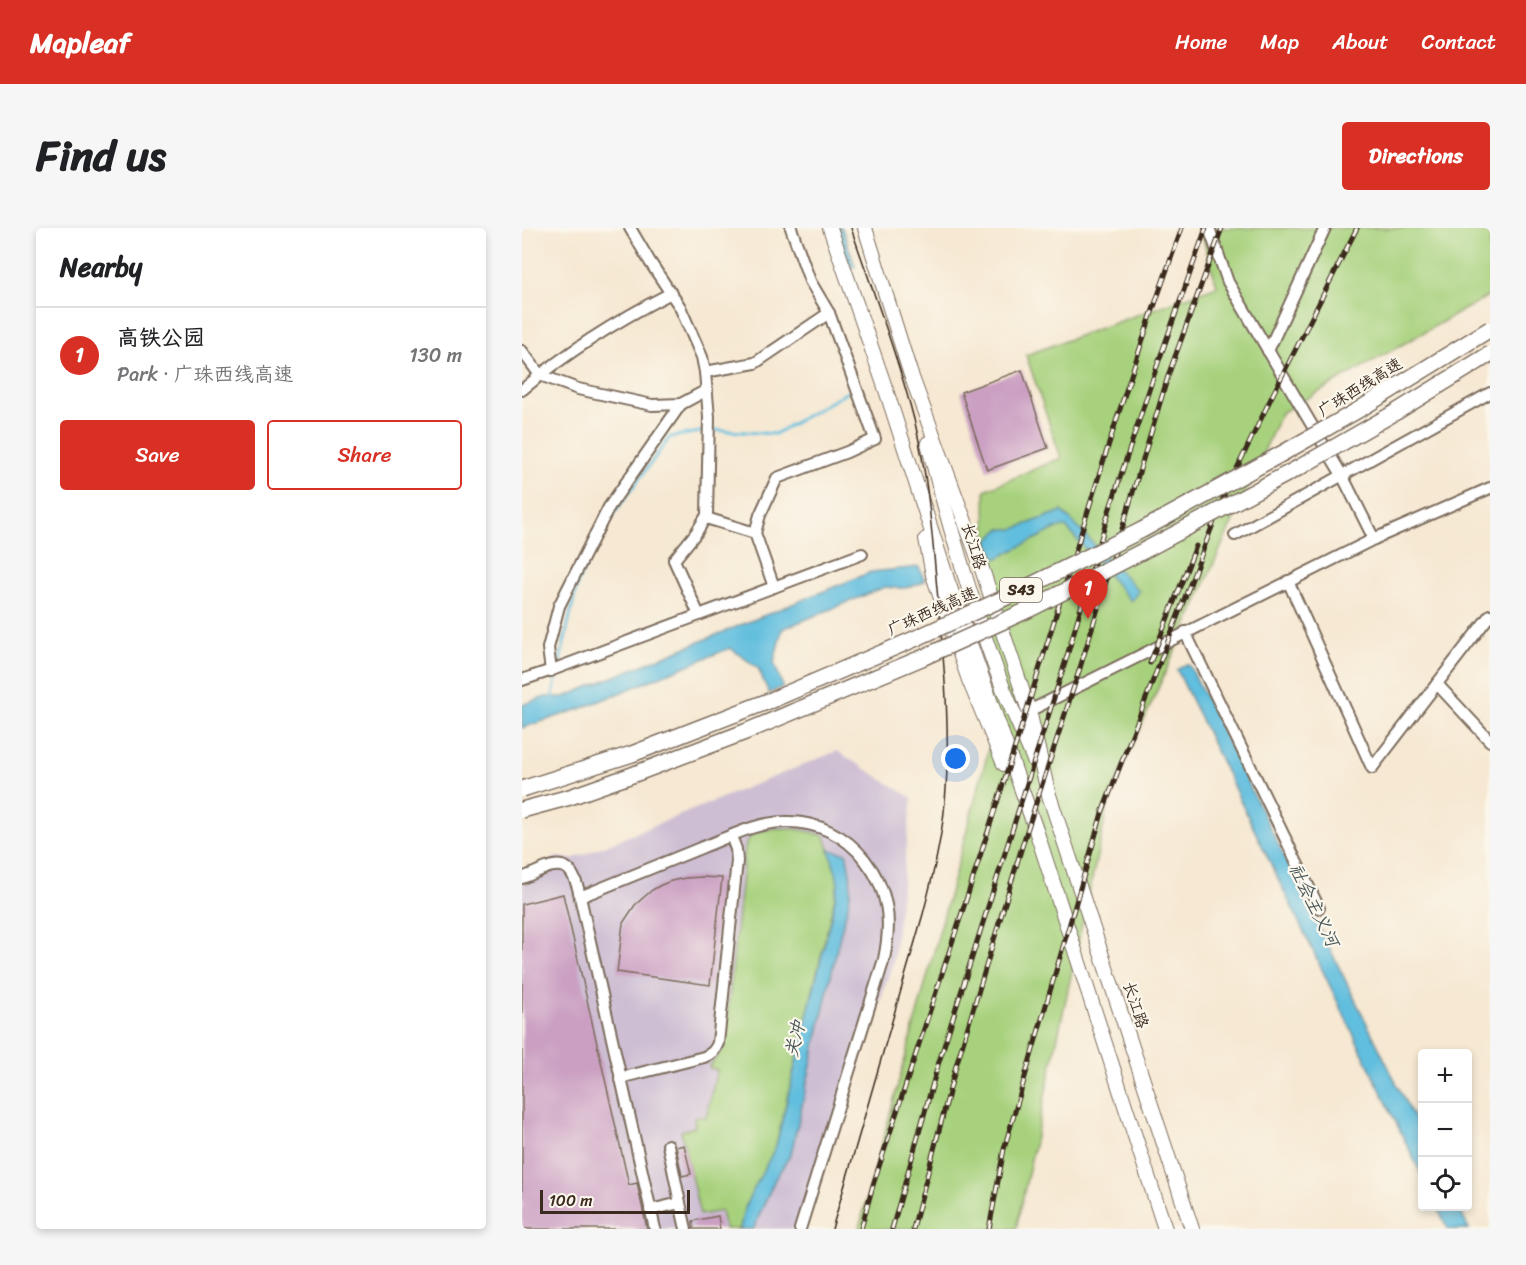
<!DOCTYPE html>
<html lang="en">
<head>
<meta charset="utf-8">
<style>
	body { margin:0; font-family:Sriracha,"LXGW WenKai TC",sans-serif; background:#f6f6f6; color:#202124 }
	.controls { position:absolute; right:18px; bottom:18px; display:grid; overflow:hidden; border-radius:6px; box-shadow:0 3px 9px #0003 }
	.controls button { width:54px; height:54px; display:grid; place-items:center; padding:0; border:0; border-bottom:2px solid #e0e0e0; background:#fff; color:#202124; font:30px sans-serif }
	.scale { position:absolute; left:18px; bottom:15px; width:150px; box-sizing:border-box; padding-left:6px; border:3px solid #3b2a1e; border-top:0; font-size:16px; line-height:21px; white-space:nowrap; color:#3b2a1e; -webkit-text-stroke:4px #fbf7ec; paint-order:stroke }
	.you { position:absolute; left:434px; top:531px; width:21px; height:21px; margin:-15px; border:4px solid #fff; border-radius:50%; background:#1a73e8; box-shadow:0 0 0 9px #1a73e833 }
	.badge { display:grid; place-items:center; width:39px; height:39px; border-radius:50%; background:#d93025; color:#fff; font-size:20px; font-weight:700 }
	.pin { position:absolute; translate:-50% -50px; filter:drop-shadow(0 2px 3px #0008) }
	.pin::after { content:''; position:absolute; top:32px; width:21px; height:18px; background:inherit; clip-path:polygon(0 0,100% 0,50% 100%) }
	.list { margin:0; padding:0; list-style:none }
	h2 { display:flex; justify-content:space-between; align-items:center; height:78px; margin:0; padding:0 24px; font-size:26px }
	h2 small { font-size:20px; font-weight:400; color:#757577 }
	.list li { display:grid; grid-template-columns:39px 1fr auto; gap:18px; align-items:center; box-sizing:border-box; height:96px; padding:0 24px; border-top:2px solid #e0e0e0 }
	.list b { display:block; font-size:22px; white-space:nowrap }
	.list p { margin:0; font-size:20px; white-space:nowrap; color:#757577 }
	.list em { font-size:20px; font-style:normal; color:#757577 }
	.actions { display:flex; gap:12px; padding:18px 24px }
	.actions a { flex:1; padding:14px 0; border:2px solid #d93025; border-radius:6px; text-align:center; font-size:21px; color:#d93025 }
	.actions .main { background:#d93025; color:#fff }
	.icon { flex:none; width:33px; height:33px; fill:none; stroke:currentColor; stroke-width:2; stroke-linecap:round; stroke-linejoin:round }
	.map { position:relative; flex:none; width:968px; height:1001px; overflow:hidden; border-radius:6px }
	header { display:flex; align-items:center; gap:36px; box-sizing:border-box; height:84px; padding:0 30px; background:#d93025; color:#fff }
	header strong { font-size:28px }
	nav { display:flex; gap:33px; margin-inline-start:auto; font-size:21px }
	.intro { display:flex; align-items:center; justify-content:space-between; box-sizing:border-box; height:144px; padding:0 36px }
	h1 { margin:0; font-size:42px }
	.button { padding:15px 27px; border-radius:6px; background:#d93025; color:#fff; font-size:21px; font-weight:700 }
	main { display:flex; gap:36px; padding:0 36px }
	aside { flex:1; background:#fff; border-radius:6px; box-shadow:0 3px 9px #0003 }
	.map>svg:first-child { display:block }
	.industrial { fill:#cdbed3 }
	.green { fill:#a7d17d; stroke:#717e4e; stroke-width:1.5 }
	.water { fill:#60bede; stroke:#4e747e; stroke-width:1.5 }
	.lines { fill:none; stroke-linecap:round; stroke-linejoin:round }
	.stream { stroke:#60bede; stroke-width:3 }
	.building { fill:#ca9fc2 }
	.minor-casing { stroke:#7c6c5d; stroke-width:14 }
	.major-casing { stroke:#7c6c5d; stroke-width:16 }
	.minor { stroke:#fff; stroke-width:10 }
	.major { stroke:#fff; stroke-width:14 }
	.tram { stroke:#3b2a1e; stroke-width:1.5 }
	.rail-casing { stroke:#3b2a1e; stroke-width:5 }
	.rail { stroke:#fbf7ec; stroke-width:3; stroke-dasharray:9; stroke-linecap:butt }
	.highway-bridge-casing { stroke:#7c6c5d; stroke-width:18; stroke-linecap:butt }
	.highway-bridge { stroke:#fff; stroke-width:15 }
	.labels { text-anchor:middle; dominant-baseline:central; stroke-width:4.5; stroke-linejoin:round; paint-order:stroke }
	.shield { fill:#fbf7ec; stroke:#75685c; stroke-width:1.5 }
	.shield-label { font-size:15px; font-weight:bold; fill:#3b2a1e }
	.street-label { font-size:16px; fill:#3b2a1e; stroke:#fbf7ec }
	.water-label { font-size:18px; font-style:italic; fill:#465658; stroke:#fbf7ec }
</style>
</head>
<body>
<header>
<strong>Mapleaf</strong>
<nav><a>Home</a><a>Map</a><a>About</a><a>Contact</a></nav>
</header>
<div class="intro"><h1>Find us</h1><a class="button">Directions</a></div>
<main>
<aside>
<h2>Nearby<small></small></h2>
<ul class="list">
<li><span class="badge">1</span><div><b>高铁公园</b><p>Park · 广珠西线高速</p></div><em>130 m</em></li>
</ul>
<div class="actions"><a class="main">Save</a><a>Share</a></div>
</aside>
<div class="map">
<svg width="968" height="1001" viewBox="0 0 968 1001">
	<rect width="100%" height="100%" fill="#fbf7ec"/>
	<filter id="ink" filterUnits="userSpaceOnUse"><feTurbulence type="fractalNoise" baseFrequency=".0167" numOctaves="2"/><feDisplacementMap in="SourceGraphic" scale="12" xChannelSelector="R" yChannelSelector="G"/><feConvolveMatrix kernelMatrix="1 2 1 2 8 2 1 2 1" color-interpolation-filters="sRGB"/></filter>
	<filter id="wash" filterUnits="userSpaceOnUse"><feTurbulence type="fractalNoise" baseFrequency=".008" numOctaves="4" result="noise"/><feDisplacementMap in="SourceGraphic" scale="24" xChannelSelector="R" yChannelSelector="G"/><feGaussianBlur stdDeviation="1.35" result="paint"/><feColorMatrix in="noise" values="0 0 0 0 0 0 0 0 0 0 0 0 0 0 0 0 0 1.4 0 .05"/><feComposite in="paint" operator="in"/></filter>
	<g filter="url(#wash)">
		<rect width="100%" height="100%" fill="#f6e8d2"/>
		<!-- industrial -->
		<path class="industrial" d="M 315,523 L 390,570 L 371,734 L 292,973 L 272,1001 L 0,1001 L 0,645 L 9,642 L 35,629 L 50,631 Z"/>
		<!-- green -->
		<g class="green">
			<path d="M 678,0 L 968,0 L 968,67 L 759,185 L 588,568 L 494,1001 L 337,1001 L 467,520 L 463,262 L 539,230 L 504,127 L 695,58 Z"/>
			<path d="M 255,600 C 272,600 286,602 303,608 L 314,644 L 316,656 L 254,918 L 220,990 L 218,1001 L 203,1001 L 199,983 L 178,987 L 159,903 L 173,899 L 172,890 L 174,888 L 184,889 L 195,842 L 188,840 L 188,837 L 202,820 L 223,619 C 227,602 240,603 255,600 Z"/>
		</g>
		<!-- water -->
		<g class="water">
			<path d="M 312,0 L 320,0 L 333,39 L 326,40 Z"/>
			<path d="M 540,283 L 617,363 L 609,373 L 544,299 L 535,300 L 474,331 L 466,313 L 478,301 L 492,301 Z"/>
			<path d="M 397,339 L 403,353 C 388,361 379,361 363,359 L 260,401 L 252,434 L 261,459 L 247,465 L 236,440 L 208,420 L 58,481 L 0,500 L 0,477 L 23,469 L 42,469 L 349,344 Z"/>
			<path d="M 664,436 L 668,438 L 900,907 L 900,948 L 655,442 Z"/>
			<path d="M 307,622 L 324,625 C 333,659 328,671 319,703 L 269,926 L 253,951 L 233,997 L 232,1001 L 218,1001 L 220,990 L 225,974 L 254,918 L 312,676 L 316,656 L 314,644 Z"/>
			<path d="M 915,979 L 936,979 L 947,1001 L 926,1001 Z"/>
		</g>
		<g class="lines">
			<!-- stream -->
			<g class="stream">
				<path d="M 190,202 L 253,206 L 329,162"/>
				<path d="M 37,437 L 56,353 L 89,289 L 148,209 L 184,203"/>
				<path d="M 30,472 L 36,443"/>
			</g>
		</g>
		<g id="blocks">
			<!-- building -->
			<g class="building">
				<path d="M 500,142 L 526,220 L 465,242 L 439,164 Z"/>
				<path d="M 180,649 L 200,650 L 188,757 L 95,744 L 101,695 L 113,677 L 130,662 L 139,657 L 149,653 L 163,650 Z"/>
				<path d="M 41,666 L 107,957 L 115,955 L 125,1001 L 0,1001 L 0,676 Z"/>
				<path d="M 162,917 L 169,946 L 160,948 L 154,919 Z"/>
				<path d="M 196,988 L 198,1001 L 172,1001 L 171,993 Z"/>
			</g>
		</g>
	</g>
	<g filter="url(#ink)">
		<use href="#blocks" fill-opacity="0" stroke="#7c6c5d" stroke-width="1.5"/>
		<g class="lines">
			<defs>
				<g id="minor">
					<path d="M 108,0 L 128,34 L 158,79 L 180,129 L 183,144 L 187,189 L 185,287 L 174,305 L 152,332 L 177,387"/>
					<path d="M 687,0 L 706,54 L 788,194 L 820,247 L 852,311"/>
					<path d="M 0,123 L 18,147 L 56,161 L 130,177 L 159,176 L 185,162"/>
					<path d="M 746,123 L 803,0"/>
					<path d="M 183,144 L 233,135 L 307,85"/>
					<path d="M 0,162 C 45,124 96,92 149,65"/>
					<path d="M 184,290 L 233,305"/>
					<path d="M 713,307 L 968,165"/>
					<path d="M 766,353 L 850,540 L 968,387"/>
					<path d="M 252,359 L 233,305 L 238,287 L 255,250 L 325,224 L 353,211 L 307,85 L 288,53 L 269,0"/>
					<path d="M 663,404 L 797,680"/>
					<path d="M 29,443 L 26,420 L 37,378 L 87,279 L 159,176"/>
					<path d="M 0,452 L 30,442 L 340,326"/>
					<path d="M 915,456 L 968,513"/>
					<path d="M 507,483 L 852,311 L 968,260"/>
					<path d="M 0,650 C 13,646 36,630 47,642 C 52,647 54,654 56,660 L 133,1001"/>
					<path d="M 58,669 C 99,652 140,636 181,619 C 207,609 235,594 263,594 C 294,593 324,607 343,632 C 367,663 370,693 362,731 L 278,1001"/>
					<path d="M 98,850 L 182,829 C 189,826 193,823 196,815 L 215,633 L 214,621 L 209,608"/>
					<path d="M 146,917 L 158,975"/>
					<path d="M 128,982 L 158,975 L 164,1001"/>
				</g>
				<g id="major">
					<path d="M 308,0 L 364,162 L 425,351 L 514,602 L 643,1001"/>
					<path d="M 343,0 L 388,144 L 457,332 L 507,483 L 526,564 L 670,1001"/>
					<path d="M 406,215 C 427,298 451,380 481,460 C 491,484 502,508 512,532"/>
					<path d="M 404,311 L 411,347 L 447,452 L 482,536"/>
				</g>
			</defs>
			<!-- minor casing -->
			<use href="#minor" class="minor-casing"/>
			<!-- major casing -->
			<use href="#major" class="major-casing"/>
			<!-- minor -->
			<use href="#minor" class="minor"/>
			<!-- major -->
			<use href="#major" class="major"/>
			<!-- tram -->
			<path class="tram" d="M 310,1001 L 401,686 C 410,652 418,619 422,584 C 430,510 422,435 415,361 C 410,306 406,249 393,195 C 376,129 351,64 329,0"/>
			<defs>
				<g id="rail">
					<path d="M 628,435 L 674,318"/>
					<path d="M 339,1001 L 351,957 C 403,799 455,640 505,481 C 555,320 602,158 660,0"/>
					<path d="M 370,1001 L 416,837 L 543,435 L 587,283 L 634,141 L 684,0"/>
					<path d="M 391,1001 L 434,838 L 502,612 L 558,440 L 647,145 L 700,0"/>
					<path d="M 467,1001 L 482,921 L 580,585 L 703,265 L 752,164 L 835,0"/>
				</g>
			</defs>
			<!-- rail casing -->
			<use href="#rail" class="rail-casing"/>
			<!-- rail -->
			<use href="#rail" class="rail"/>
			<defs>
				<g id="highway-bridge">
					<path d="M 0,561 L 110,526 L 252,471 L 390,412 L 487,368 L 620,302 L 761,225 L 838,181 L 968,101"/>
					<path d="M 0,582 L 48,569 L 110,547 L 223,504 L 402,429 L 508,381 L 627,320 L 778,239 L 874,184 L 968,126"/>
				</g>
			</defs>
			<!-- highway-bridge casing -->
			<use href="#highway-bridge" class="highway-bridge-casing"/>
			<!-- highway-bridge -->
			<use href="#highway-bridge" class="highway-bridge"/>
		</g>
	</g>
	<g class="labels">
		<!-- shield labels -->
		<rect class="shield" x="478" y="350" width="42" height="24" rx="4.5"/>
		<g class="shield-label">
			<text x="499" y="362">S43</text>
		</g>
		<!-- street labels -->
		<g class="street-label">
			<text transform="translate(838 159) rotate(-32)">广珠西线高速</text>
			<text transform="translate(452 318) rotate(73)">长江路</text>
			<text transform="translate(410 383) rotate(-24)">广珠西线高速</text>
			<text transform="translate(614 777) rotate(72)">长江路</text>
		</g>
		<!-- water labels -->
		<g class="water-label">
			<text transform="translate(792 677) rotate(64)">社会主义河</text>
			<text transform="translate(273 811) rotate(-76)">关冲</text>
		</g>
	</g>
</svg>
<div class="controls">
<button>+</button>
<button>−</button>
<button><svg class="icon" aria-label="locate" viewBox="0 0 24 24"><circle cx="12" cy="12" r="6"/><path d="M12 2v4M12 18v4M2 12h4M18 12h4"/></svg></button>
</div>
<div class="scale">100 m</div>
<div class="you"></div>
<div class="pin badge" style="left:566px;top:391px">1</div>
</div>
</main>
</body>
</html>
